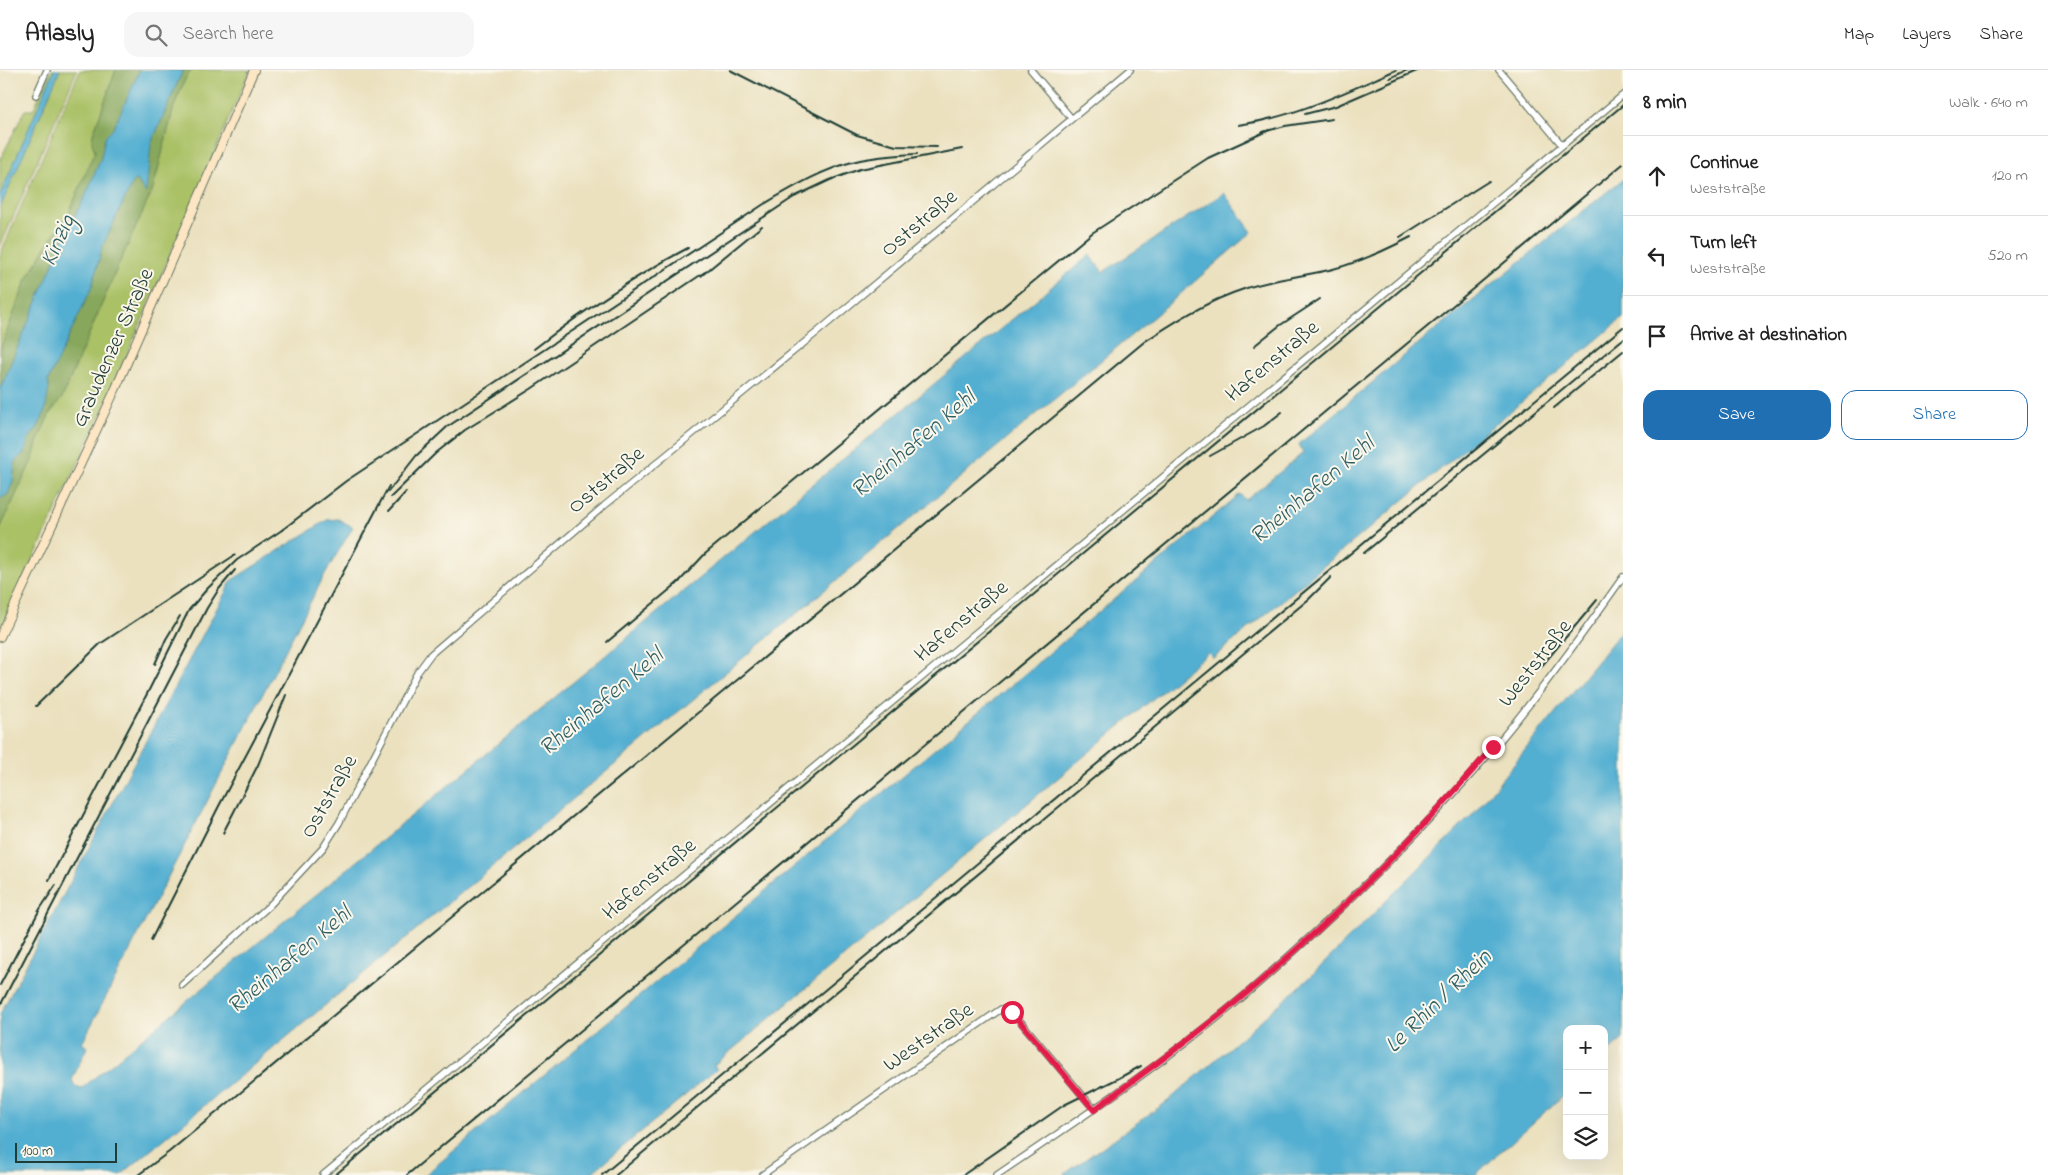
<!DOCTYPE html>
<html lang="en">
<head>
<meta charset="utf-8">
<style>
	body { margin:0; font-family:"Indie Flower",sans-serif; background:#f6f6f6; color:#222 }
	.controls { position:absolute; right:15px; bottom:15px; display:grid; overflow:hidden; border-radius:10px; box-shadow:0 5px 20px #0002 }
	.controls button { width:45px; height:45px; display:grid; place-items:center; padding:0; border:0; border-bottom:1px solid #e0e0e0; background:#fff; color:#222; font:25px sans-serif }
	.scale { position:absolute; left:15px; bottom:12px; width:102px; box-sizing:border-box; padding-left:5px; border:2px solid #1f3d34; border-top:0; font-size:14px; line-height:18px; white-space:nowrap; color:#1f3d34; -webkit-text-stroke:4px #fbf7ec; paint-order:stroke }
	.stop { position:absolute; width:15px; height:15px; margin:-11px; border:4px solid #e11d48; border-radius:50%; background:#fff }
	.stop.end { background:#e11d48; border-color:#fff; box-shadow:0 1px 5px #0008 }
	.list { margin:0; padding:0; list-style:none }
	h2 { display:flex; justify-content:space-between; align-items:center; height:65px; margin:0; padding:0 20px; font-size:21px }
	h2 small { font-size:16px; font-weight:400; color:#767676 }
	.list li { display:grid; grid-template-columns:32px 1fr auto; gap:15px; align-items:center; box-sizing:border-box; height:80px; padding:0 20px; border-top:1px solid #e0e0e0 }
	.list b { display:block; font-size:19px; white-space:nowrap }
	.list p { margin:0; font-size:16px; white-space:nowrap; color:#767676 }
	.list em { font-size:16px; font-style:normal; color:#767676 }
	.actions { display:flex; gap:10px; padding:15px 20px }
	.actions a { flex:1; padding:11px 0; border:1px solid #1f6fb2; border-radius:15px; text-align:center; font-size:18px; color:#1f6fb2 }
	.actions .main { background:#1f6fb2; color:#fff }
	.icon { flex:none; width:28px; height:28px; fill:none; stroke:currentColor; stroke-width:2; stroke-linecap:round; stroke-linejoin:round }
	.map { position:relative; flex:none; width:1623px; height:1105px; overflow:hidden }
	header { display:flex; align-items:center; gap:30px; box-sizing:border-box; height:70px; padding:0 25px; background:#fff; border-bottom:1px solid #e0e0e0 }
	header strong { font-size:24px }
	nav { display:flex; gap:28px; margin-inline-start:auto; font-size:18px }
	.search { width:350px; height:45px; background:#f6f6f6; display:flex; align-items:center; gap:12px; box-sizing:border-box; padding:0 18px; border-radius:15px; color:#767676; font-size:19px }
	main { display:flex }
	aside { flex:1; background:#fff }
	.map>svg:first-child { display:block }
	.green { fill:#aac166; stroke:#647f4d }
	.forest { fill:#87a75b; stroke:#537248 }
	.water { fill:#53afd1; stroke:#397682 }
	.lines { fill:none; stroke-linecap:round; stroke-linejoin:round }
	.street-casing { stroke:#667665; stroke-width:8 }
	.secondary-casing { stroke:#667665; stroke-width:10 }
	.street { stroke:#fff; stroke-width:5.5 }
	.secondary { stroke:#fce6c4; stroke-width:8 }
	.rail { stroke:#1f3d34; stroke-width:2 }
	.route { stroke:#e11d48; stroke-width:6 }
	.labels { text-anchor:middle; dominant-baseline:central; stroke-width:4; stroke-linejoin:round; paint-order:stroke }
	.street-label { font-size:22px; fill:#1f3d34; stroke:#fbf7ec }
	.water-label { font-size:24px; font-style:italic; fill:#2f5f63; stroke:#fbf7ec }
</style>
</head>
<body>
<header>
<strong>Atlasly</strong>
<div class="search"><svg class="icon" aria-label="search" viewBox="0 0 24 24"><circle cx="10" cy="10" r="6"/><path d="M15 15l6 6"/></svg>Search here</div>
<nav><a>Map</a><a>Layers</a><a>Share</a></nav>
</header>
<main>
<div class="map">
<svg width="1623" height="1105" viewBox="0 0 1623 1105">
	<rect width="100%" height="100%" fill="#fbf7ec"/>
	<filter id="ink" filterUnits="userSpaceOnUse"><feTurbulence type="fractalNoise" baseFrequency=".02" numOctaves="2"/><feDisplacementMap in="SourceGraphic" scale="10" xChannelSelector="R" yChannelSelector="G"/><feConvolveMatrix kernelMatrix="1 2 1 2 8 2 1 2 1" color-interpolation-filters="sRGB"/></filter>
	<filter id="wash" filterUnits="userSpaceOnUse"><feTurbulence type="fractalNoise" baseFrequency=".0096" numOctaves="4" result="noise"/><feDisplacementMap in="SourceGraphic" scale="20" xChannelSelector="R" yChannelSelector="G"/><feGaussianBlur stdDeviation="1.12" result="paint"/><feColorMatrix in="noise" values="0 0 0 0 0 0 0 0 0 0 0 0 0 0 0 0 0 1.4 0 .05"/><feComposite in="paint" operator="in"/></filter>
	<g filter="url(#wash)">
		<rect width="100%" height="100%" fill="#ebe1bf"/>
		<!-- green -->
		<g class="green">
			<path d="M 51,0 L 54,0 L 0,125 L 0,90 L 25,40 L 33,40 Z"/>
			<path d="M 60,0 L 77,0 L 0,177 L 0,138 Z"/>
			<path d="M 80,0 L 116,0 L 93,64 L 95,81 L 69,143 L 50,170 L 27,209 L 0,281 L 0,185 Z"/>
			<path d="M 193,0 L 250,0 L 106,333 L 0,561 L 0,459 L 33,388 L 38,370 L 50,343 L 62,328 L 114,205 L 153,119 L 174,36 L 186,7 Z"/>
		</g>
		<!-- forest -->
		<g class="forest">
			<path d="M 116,0 L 140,0 L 113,60 L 105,67 L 101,88 L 85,127 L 69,156 L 0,319 L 0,281 L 3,271 L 27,209 L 50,170 L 69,143 L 95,81 L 92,73 L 93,64 Z"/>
			<path d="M 183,0 L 193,0 L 186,7 L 174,36 L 153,119 L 114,205 L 62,328 L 50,343 L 38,370 L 33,388 L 0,459 L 0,429 L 8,424 L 13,411 L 15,392 L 25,382 L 29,368 L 38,357 L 49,317 L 48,311 L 92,217 L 102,177 L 134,110 L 137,109 L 142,119 L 151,74 Z"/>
		</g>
		<!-- water -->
		<g class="water">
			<path d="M 54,0 L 60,0 L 0,138 L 0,125 Z"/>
			<path d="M 140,0 L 183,0 L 151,74 L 146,123 L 137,110 L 134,110 L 102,177 L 92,217 L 48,311 L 49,317 L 45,342 L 38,357 L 29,368 L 25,382 L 15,392 L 13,411 L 8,424 L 0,429 L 0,319 L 69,156 L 85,127 L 101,88 L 105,67 L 113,59 Z"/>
			<path d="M 1623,109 L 1623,248 L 1213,588 L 1208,583 L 714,995 L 717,999 L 589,1105 L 425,1105 L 1240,424 L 1246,430 L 1303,383 L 1299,374 L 1424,269 Z"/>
			<path d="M 1224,123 L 1252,162 L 1157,244 L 121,1105 L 0,1105 L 0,944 L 232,510 L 327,450 L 338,449 L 353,457 L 325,504 L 82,973 L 87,977 L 72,1010 L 75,1016 L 81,1019 L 1090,185 L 1103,202 Z"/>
			<path d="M 1623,559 L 1623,969 L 1604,986 L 1604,959 L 1567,959 L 1567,1022 L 1475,1105 L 1063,1105 L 1168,1031 L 1306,911 L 1474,743 Z"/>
		</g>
	</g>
	<g filter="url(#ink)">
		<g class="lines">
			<defs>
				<g id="street">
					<path d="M 1031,0 L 1071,48"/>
					<path d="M 1499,0 L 1562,75"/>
					<path d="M 36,25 L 47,0"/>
					<path d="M 182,915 L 270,835 L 323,778 L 339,753 L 417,603 L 431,584 L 604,436 L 821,259 L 1130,0"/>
					<path d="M 323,1105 L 1623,25"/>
					<path d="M 762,1105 L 1001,939 L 1008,939 L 1015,945 L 1094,1039"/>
					<path d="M 997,1105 C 1081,1048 1167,991 1245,925 C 1314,865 1382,801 1444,734 C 1510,664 1568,585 1623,507"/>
				</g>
				<path id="secondary" d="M 0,567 L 116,318 L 254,0"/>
			</defs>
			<!-- street casing -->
			<use href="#street" class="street-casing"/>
			<!-- secondary casing -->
			<use href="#secondary" class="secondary-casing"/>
			<!-- street -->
			<use href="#street" class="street"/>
			<!-- secondary -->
			<use href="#secondary" class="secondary"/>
			<!-- rail -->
			<g class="rail">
				<path d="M 730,0 L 857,65 L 896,76 L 937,77"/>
				<path d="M 1390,8 L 1407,0"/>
				<path d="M 1305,44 L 1336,36 L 1419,0"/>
				<path d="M 1238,55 C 1295,47 1343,23 1396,0"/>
				<path d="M 1263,62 L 1285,56 L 1332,49"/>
				<path d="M 1400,167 L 1489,111"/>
				<path d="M 701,206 L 762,156"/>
				<path d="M 1254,276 L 1279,256 L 1320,229"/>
				<path d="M 534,279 C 583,241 633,207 688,178"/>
				<path d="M 1554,338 L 1623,281"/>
				<path d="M 1210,386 L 1264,356 L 1282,342"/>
				<path d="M 388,422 L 416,386 L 447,357 L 794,127 L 830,110 L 860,99 L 962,79"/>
				<path d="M 391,427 L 436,383 L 465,360 L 531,319 L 705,202"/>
				<path d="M 389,441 L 406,422"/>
				<path d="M 282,460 L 346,411 L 764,134 C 793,117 823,99 856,91 C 876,86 897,85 917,84"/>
				<path d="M 1364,483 L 1623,269"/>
				<path d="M 676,515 L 705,484 L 1092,163 L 1208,88 L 1269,60"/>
				<path d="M 607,572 L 680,511"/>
				<path d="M 155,594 L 166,569 L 180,546"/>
				<path d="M 1540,598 L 1597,530"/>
				<path d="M 36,636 L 100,574 L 235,485"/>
				<path d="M 223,763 L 258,695 L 286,625"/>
				<path d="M 49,810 L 148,622 L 189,540 L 207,519 L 237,490 L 288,456"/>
				<path d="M 151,870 L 219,736 L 389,416"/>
				<path d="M 0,915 L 40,839 L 56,815"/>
				<path d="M 0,936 L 207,538 L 219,519 L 235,500"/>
				<path d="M 138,1105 L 169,1082 L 1144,272 C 1176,251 1207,231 1244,219 C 1273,209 1304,206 1333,199 C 1361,192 1386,180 1411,167"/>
				<path d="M 335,1105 L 1623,35"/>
				<path d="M 407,1105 L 1623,94"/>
				<path d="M 602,1105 L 1623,257"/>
				<path d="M 616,1105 L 1309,529 L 1331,507"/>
				<path d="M 963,1105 L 1064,1035 L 1119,1008 L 1141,996"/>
			</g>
		</g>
	</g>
	<g class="lines" filter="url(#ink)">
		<!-- route -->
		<path class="route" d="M 1012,942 L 1094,1040 C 1144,1002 1196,966 1244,925 C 1334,850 1417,766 1493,677"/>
	</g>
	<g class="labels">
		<!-- street labels -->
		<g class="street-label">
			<text transform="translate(920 154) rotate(-40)">Oststraße</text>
			<text transform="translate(114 278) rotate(-66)">Graudenzer Straße</text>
			<text transform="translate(1273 292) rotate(-40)">Hafenstraße</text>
			<text transform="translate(607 411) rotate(-40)">Oststraße</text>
			<text transform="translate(962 552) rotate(-40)">Hafenstraße</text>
			<text transform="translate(1536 594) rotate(-52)">Weststraße</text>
			<text transform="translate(330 727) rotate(-60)">Oststraße</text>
			<text transform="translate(650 810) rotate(-40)">Hafenstraße</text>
			<text transform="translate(929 968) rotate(-35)">Weststraße</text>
		</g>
		<!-- water labels -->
		<g class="water-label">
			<text transform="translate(59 171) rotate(-66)">Kinzig</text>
			<text transform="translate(914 375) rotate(-40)">Rheinhafen Kehl</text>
			<text transform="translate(1313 421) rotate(-40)">Rheinhafen Kehl</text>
			<text transform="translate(602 633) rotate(-40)">Rheinhafen Kehl</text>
			<text transform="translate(290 891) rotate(-40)">Rheinhafen Kehl</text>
			<text transform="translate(1439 932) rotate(-44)">Le Rhin / Rhein</text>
		</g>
	</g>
</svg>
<div class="controls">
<button>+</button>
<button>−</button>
<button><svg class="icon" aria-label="layers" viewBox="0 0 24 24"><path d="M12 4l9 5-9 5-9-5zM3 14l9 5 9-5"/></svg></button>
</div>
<div class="scale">100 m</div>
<div class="stop" style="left:1012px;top:942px"></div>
<div class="stop end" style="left:1493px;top:677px"></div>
</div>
<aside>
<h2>8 min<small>Walk · 640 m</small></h2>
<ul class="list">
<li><svg class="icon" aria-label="ahead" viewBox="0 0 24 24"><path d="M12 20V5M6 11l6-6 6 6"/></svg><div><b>Continue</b><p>Weststraße</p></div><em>120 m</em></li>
<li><svg class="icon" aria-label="left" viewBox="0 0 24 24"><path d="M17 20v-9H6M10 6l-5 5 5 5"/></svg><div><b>Turn left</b><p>Weststraße</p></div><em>520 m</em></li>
<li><svg class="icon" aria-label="arrive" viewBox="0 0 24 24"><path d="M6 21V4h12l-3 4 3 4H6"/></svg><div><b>Arrive at destination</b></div></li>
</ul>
<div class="actions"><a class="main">Save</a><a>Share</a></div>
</aside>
</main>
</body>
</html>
